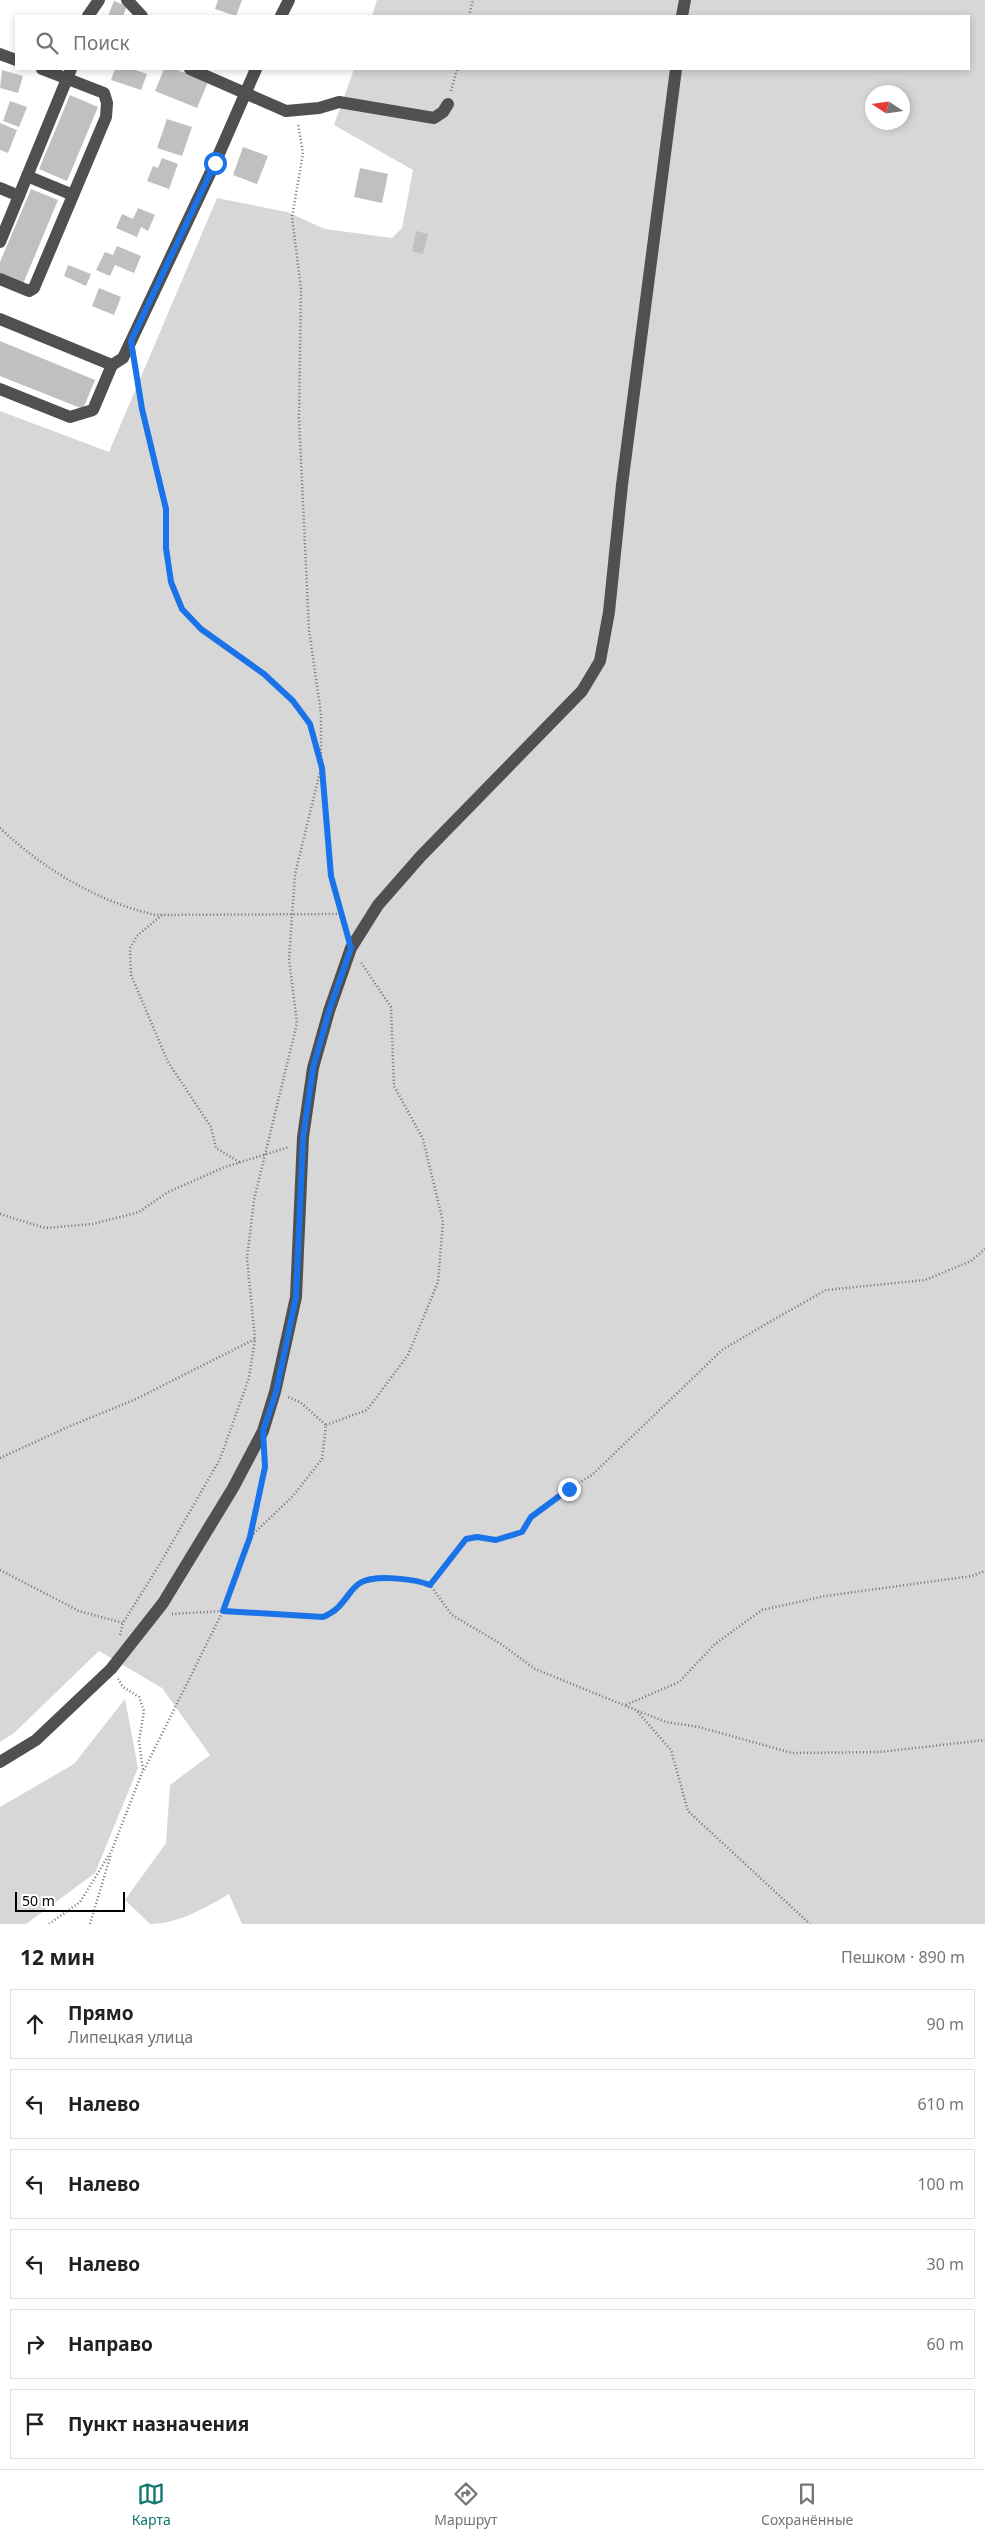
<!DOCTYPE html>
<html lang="ru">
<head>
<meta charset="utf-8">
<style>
	body { margin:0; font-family:"Noto Sans",sans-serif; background:#f6f6f6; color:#202124 }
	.compass { position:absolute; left:865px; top:85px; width:45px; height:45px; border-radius:50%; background:#fff; box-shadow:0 2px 8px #0003; rotate:282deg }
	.scale { position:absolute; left:15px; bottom:12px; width:110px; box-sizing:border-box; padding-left:5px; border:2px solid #000; border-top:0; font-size:14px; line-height:18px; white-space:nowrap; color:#000; -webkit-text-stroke:4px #fff; paint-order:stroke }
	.stop { position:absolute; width:15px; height:15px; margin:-11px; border:4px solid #1a73e8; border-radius:50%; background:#fff }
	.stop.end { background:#1a73e8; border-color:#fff; box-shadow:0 1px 5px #0008 }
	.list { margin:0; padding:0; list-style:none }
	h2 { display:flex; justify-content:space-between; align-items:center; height:65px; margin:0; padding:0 20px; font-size:21px }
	h2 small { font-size:16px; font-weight:400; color:#757577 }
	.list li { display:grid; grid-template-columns:32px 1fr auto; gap:15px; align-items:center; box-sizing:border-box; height:70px; margin:0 10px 10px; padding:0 10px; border:1px solid #e0e0e0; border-radius:0px }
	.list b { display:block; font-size:19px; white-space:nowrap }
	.list p { margin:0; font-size:16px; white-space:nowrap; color:#757577 }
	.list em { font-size:16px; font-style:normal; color:#757577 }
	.icon { flex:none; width:28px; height:28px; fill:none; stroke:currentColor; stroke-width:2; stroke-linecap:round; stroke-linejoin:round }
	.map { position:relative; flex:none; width:985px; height:1924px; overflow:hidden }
	.search { position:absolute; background:#fff; box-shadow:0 2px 8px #0003; left:15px; right:15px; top:15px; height:55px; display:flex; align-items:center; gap:12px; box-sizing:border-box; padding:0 18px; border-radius:0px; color:#757577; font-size:19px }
	.sheet { height:545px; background:#fff }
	nav { display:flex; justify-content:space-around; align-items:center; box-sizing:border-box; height:70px; border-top:1px solid #e0e0e0; background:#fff; font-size:14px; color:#757577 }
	nav a { display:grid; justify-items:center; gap:2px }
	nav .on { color:#0f766e }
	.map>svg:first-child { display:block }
	.green { fill:#d7d7d7; fill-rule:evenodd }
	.building { fill:#c0c0c0 }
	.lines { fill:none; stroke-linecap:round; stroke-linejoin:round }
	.path { stroke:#727272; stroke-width:2.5; stroke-dasharray:1 2.5; stroke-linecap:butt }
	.minor { stroke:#505050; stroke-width:12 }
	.route { stroke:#1a73e8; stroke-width:6 }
</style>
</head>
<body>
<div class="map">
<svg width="985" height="1924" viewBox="0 0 985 1924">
	<rect width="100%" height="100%" fill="#fff"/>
	<!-- green -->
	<g class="green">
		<path d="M 377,0 L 985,0 L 985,1924 L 242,1924 L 229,1894 C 205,1908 178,1924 150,1924 L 125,1900 L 166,1843 L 170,1785 L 210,1755 L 162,1688 L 99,1651 L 14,1733 L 0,1742 L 0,411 L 109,452 L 217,198 L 287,212 L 325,229 L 392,238 L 402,228 L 413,170 L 334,125 L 354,69 L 969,69 L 969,16 L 372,16 ZM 872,92 L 902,92 L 902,122 L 872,122 Z"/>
		<path d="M 125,1699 L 138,1768 L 95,1873 L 26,1924 L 0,1924 L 0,1807 L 74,1764 Z"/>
	</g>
	<!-- building -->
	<g class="building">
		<path d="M 218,0 L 242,0 L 236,16 L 215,9 Z"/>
		<path d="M 114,1 L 127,6 L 123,16 L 108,16 Z"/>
		<path d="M 115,69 L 132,69 L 147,74 L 141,90 L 111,80 Z"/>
		<path d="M 164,69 L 175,69 L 208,82 L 197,108 L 155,91 Z"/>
		<path d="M 2,70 L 23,76 L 18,93 L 0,88 Z"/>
		<path d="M 70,95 L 98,107 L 67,181 L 39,169 Z"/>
		<path d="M 10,101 L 27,107 L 19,127 L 3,121 Z"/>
		<path d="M 167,119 L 192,127 L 182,156 L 157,148 Z"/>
		<path d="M 0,123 L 17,130 L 8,153 L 0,150 Z"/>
		<path d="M 243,147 L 268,156 L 257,184 L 233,175 Z"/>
		<path d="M 162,158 L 178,164 L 169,189 L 147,181 L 153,166 L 158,168 Z"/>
		<path d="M 360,168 L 388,174 L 382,203 L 354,197 Z"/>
		<path d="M 31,189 L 58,200 L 23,284 L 0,274 L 0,262 Z"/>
		<path d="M 138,208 L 155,215 L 148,231 L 141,227 L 137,237 L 116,228 L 122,214 L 133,219 Z"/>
		<path d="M 416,231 L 428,234 L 423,254 L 412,251 Z"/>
		<path d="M 117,246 L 141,256 L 134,273 L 115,265 L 110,276 L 96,270 L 105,252 L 113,255 Z"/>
		<path d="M 68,265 L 91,274 L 86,286 L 64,276 Z"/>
		<path d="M 99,288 L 121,297 L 114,315 L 92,306 Z"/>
		<path d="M 0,341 L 95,380 L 83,409 L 0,376 Z"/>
	</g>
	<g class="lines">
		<!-- path -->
		<g class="path">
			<path d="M 469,16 L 473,0"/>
			<path d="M 451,91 L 457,69"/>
			<path d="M 135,365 C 140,396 146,428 153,458 C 157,475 165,493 166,510 C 170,542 161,582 183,610 C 218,655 281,672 310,724 C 316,735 317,751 320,764"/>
			<path d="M 322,769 L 331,876 L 346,931"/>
			<path d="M 0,828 C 43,869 98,902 156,915 L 341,914"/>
			<path d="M 162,915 L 137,936 L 130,948 L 131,975 L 168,1062 L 211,1127 L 216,1148 L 241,1163"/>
			<path d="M 0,1214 L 45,1228 L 93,1224 L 139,1212 L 168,1192 L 225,1167 L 289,1147"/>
			<path d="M 326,1425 L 367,1410 L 408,1355 L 438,1282 L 443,1222 L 423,1139 L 394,1086 L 391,1007 L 360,961"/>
			<path d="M 0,1458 L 70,1426 L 134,1400 L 255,1339"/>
			<path d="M 251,1536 L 293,1496 L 322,1459 L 326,1425 L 300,1402 L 288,1397"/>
			<path d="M 0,1570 L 79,1611 L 123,1623"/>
			<path d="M 430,1585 L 466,1539 L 477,1537 L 496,1541 L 522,1532 L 531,1517 L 569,1489 L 592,1475 L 722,1350 L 766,1324 L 826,1290 L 925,1280 L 971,1261 L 985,1249"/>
			<path d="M 172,1614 L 223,1611 L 323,1617 L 336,1612 L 360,1584 L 371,1580 L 416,1579 L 430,1585 L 452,1615 L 501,1644 L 535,1669 L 636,1710 L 671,1750 L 688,1811 L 810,1924"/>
			<path d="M 120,1635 L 123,1623 L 161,1562 L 220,1459 L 249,1378 L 255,1339 L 247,1259 L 254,1200 L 297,1023 L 289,959 L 295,874 L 321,768 L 321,714 L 309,630 L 299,418 L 301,289 L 292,217 L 303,153 L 298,124"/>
			<path d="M 626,1705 L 679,1682 L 715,1644 L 762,1610 L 825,1596 L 972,1576 L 985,1571"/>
			<path d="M 638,1711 L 666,1722 L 699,1727 L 792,1753 L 880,1752 L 985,1740"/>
			<path d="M 144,1770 L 223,1611 L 250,1537 L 265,1467 L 264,1458"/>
			<path d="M 49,1924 L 80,1902 L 112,1850 L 143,1770 L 139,1741 L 144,1711 L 139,1697 L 123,1687 L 118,1679"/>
			<path d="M 90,1924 L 111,1854"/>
		</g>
		<!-- minor -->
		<g class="minor">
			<path d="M 127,0 L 142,16"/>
			<path d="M 88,16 L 99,0"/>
			<path d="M 281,16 L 289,0"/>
			<path d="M 682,16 L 685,0"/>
			<path d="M 0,54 L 16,60"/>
			<path d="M 190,69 L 286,111 L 319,108 L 339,102 L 434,118 L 443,112 L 448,104"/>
			<path d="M 27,176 L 73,195"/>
			<path d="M 0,188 L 19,196"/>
			<path d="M 0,242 L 71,69"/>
			<path d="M 0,279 L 29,291 L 34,288 L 106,117 L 107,103 L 104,93 L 42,69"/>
			<path d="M 0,319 L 112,365"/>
			<path d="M 112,365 L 123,358 L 215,163 L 256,69"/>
			<path d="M 0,389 L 70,417 L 93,410 L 112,365"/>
			<path d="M 0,1762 L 36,1740 L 111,1669 L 163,1603 L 233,1488 L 263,1431 L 275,1392 L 296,1297 L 303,1137 L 313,1068 L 329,1011 L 351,948 L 378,905 L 421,856 L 582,691 L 600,661 L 609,612 L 622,485 L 676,69"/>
		</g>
	</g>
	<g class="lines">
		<!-- route -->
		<path class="route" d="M 215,163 L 131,341 L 142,409 L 166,509 L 166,548 L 171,582 L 182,609 L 201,629 L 264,674 L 293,701 L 310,724 L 322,768 L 331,876 L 351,948 L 329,1011 L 313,1068 L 303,1138 L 296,1297 L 276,1392 L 263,1431 L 265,1467 L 250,1537 L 223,1611 L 323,1617 C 345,1608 346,1592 360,1583 C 375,1574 415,1579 430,1585 L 466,1539 L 477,1537 L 496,1540 L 522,1532 L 531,1517 L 569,1489"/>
	</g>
</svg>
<svg class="compass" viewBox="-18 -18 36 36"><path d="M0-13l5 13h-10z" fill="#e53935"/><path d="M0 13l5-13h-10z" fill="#757577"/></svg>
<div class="scale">50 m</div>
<div class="stop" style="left:215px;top:163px"></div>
<div class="stop end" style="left:569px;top:1489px"></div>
<div class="search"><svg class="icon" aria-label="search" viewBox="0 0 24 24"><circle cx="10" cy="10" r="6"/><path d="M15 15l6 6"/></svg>Поиск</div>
</div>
<section class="sheet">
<h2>12 мин<small>Пешком · 890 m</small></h2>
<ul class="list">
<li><svg class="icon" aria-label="ahead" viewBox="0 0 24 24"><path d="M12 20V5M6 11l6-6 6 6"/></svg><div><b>Прямо</b><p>Липецкая улица</p></div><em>90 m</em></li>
<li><svg class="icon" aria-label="left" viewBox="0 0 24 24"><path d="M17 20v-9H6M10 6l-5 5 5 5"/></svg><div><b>Налево</b></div><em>610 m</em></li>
<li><svg class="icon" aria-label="left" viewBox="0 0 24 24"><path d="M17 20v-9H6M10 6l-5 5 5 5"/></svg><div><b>Налево</b></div><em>100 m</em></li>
<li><svg class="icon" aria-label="left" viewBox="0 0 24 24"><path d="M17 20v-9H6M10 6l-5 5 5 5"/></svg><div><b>Налево</b></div><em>30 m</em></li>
<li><svg class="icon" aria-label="right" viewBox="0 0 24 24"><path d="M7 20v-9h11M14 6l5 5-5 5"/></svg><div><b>Направо</b></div><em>60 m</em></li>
<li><svg class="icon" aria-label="arrive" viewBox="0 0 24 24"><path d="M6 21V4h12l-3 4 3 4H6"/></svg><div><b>Пункт назначения</b></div></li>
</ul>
</section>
<nav>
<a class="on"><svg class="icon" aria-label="map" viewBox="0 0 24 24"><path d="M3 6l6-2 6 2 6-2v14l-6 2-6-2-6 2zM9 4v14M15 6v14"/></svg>Карта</a>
<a><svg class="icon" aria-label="directions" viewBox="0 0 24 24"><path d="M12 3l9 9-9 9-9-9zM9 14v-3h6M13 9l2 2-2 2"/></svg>Маршрут</a>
<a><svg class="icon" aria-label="saved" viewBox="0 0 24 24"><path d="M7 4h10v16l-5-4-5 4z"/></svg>Сохранённые</a>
</nav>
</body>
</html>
